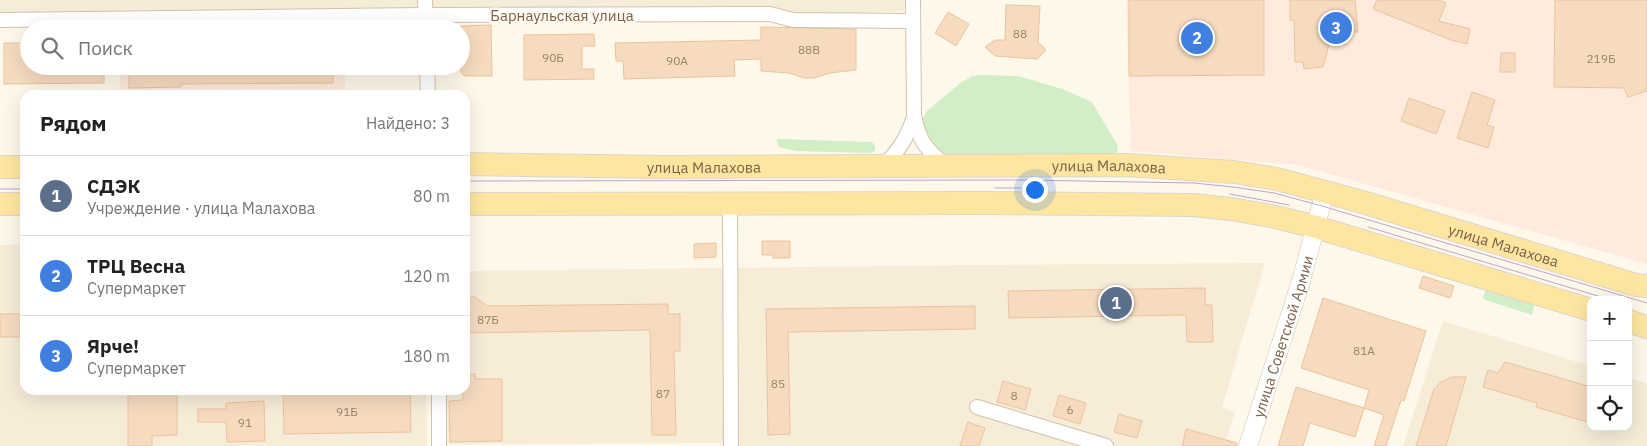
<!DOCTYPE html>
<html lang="ru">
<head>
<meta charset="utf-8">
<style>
	body { margin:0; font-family:"IBM Plex Sans",sans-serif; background:#f2f2f2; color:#222 }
	.controls { position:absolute; right:15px; bottom:15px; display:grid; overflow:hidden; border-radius:10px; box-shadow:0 5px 20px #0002 }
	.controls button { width:45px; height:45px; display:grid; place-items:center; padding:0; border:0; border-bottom:1px solid #e0e0e0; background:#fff; color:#222; font:25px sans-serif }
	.you { position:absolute; left:1034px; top:189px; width:18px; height:18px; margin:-12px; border:4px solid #fff; border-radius:50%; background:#1a73e8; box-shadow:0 0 0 8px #1a73e833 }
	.badge { display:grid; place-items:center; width:32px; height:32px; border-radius:50%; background:#7f4c33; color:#fff; font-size:16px; font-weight:700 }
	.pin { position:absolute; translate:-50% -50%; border:2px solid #fff; box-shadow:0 1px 5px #0006 }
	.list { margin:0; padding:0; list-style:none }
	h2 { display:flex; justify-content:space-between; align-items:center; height:65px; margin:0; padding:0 20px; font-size:21px }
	h2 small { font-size:16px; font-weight:400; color:#767676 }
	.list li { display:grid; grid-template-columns:32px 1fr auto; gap:15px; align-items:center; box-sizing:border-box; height:80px; padding:0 20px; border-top:1px solid #e0e0e0 }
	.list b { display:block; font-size:19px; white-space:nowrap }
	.list p { margin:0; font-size:16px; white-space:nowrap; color:#767676 }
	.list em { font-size:16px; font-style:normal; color:#767676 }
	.icon { flex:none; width:28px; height:28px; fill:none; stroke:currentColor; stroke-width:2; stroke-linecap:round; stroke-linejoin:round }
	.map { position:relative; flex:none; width:1647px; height:446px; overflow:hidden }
	.search { position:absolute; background:#fff; box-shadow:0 5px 20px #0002; left:20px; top:20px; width:450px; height:55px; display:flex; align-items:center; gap:12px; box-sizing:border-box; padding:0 18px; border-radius:28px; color:#767676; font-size:19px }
	.panel { position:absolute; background:#fff; box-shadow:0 5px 20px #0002; left:20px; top:90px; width:450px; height:305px; border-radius:15px }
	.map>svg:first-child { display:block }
	.residential { fill:#f6ecd8 }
	.commercial { fill:#ffebdd }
	.green { fill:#d2eec6 }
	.building { fill:#f6dbbf; stroke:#eac39e }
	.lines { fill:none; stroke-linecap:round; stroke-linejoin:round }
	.minor-casing { stroke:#d2c2ae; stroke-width:16 }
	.tertiary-casing { stroke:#d2c2ae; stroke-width:19 }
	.primary-casing { stroke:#ddd6d0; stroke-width:24 }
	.minor { stroke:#fff; stroke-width:14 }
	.tertiary { stroke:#fff; stroke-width:18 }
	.primary { stroke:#ffe6a0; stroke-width:22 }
	.tram { stroke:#bda5cb; stroke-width:1 }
	.labels { text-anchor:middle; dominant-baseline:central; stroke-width:5; stroke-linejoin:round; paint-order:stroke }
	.number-label { font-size:12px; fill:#9a8067 }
	.street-label { font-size:15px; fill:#7c614a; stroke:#fffbf2 }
</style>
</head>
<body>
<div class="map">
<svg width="1647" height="446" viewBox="0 0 1647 446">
	<rect width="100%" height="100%" fill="#fef8ea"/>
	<!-- residential -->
	<g class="residential">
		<path d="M 0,0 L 905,0 L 904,11 L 827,14 L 0,18 Z"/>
		<path d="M 25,244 L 25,390 L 426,390 L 427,446 L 0,446 L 0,245 Z"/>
		<path d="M 1265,263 L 1222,407 L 1235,412 L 1224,446 L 738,446 L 738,443 L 445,444 L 444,390 L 465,390 L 465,271 L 971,265 Z"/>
		<path d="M 1443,321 L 1591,366 L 1591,427 L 1628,427 L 1628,378 L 1647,383 L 1647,446 L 1403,446 Z"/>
	</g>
	<!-- commercial -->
	<g class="commercial">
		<path d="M 1126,0 L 1647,0 L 1647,264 L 1298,165 L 1131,151 Z"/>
		<path d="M 345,23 L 345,29 L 118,29 L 118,24 L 271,25 Z"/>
		<path d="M 119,66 L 345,66 L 345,95 L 120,95 Z"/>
	</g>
	<!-- green -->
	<g class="green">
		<path d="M 982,75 L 1018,76 L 1062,89 L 1092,102 L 1118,146 L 1117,152 L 1112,154 L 942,154 L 926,140 L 921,130 L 922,120 L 927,111 L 959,84 L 972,76 Z"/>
		<path d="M 779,139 L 871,142 C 875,144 876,146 875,151 L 870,153 L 796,151 L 779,147 L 776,141 Z"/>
		<path d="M 1486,290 L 1535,303 L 1532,315 L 1485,300 L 1483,297 Z"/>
	</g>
	<!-- building -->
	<g class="building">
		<path d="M 1129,0 L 1264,0 L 1264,75 L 1129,76 Z"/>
		<path d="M 1290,0 L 1355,0 L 1358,32 L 1332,32 L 1323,67 L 1304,69 L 1303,62 L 1295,62 L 1294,20 L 1290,20 Z"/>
		<path d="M 1377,0 L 1438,0 L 1446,3 L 1439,21 L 1470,29 L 1467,44 L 1451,40 L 1373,9 Z"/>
		<path d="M 1555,0 L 1647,0 L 1647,91 L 1628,97 L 1624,88 L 1554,87 Z"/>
		<path d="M 1006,5 L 1040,6 L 1038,42 L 1046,50 L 1037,59 L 995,56 L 985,47 L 995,40 L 1005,40 Z"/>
		<path d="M 948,12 L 969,24 L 956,46 L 935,33 Z"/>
		<path d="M 491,25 L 492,76 L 467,76 L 463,75 L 461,72 L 461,26 Z"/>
		<path d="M 761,27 L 856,29 L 856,70 L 830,73 L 814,78 L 804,78 L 789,73 L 761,71 L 761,59 L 734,60 L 735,76 L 624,79 L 623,61 L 616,61 L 615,43 L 761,40 Z"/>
		<path d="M 594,34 L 595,46 L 582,46 L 582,69 L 594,69 L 594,79 L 524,80 L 524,35 Z"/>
		<path d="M 4,43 L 29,43 L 29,66 L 104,66 L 104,83 L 4,84 Z"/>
		<path d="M 1501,53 L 1515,53 L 1515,72 L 1500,72 Z"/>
		<path d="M 129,66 L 333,66 L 333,83 L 181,84 L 181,87 L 129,88 Z"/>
		<path d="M 1472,92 L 1495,100 L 1487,125 L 1494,127 L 1488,148 L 1457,138 Z"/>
		<path d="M 1409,98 L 1445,111 L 1436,134 L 1401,121 Z"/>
		<path d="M 762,241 L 790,241 L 790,258 L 773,258 L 773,255 L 762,255 Z"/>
		<path d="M 716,243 L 716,257 L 694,258 L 694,244 Z"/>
		<path d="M 1423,276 L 1454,286 L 1450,298 L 1419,288 Z"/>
		<path d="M 1205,288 L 1205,305 L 1212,305 L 1213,342 L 1187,342 L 1186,315 L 1009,318 L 1008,291 Z"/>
		<path d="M 469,297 L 475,297 L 487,306 L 668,304 L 668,314 L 680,314 L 680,351 L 674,351 L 676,435 L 652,435 L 650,330 L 465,333 L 465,299 Z"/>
		<path d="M 1323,298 L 1426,331 L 1404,401 L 1401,400 L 1386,446 L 1374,446 L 1384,415 L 1364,408 L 1369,390 L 1301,368 Z"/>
		<path d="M 975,306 L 975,329 L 788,332 L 790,434 L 768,435 L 766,309 Z"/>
		<rect x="0" y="314" width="25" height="23"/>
		<path d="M 1505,362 L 1591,387 L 1591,423 L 1536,407 L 1537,403 L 1483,387 L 1488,370 L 1498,373 Z"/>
		<path d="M 465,374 L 475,374 L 475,379 L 502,379 L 502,441 L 450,442 L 449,401 L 463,400 L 463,390 L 465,390 Z"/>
		<path d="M 1452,377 L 1466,377 L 1446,446 L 1416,446 L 1434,389 L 1441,382 Z"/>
		<path d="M 1003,381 L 1031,389 L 1025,410 L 997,402 Z"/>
		<path d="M 1296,387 L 1364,408 L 1355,437 L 1310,423 L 1303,446 L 1278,446 Z"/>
		<path d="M 128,390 L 177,390 L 177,435 L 152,436 L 152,446 L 128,446 Z"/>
		<path d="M 283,390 L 410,390 L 411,432 L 284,434 Z"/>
		<path d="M 1059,395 L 1086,403 L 1080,424 L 1053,416 Z"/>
		<path d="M 264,401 L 265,441 L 227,442 L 226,422 L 198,422 L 198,409 L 226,409 L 226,403 Z"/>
		<path d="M 1119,414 L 1142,421 L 1137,438 L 1114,432 Z"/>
		<path d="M 968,422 L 985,428 L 979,446 L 960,446 Z"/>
		<path d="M 1186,429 L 1237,443 L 1237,446 L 1182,446 Z"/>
	</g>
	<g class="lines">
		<defs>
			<g id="minor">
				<path d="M 425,0 L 426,29"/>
				<path d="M 913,0 L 914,116 C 920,143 926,149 946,166"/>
				<path d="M 0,20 L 425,15 L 770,14 L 793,20 L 912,21"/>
				<path d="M 427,66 L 428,95"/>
				<path d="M 884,166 C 900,148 906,140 914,117"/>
				<path d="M 730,203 L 731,446"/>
				<path d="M 977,407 L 1106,446"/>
				<path d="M 439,446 L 439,390"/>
			</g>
			<g id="tertiary">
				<path id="s1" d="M 1248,446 L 1301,281 L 1325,191"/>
			</g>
			<g id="primary">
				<path id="s2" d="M 465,164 L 666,167 L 1127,165 L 1234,172 L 1277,179 L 1359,201 L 1636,285 L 1647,286"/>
				<path d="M 0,167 L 25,167"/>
				<path d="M 0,204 L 25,204"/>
				<path d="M 465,204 L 985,203 L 1193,205 L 1231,209 L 1271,216 L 1316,227 L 1591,310"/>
				<path d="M 1628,321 L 1647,327"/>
			</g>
		</defs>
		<!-- minor casing -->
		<use href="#minor" class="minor-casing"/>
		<!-- tertiary casing -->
		<use href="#tertiary" class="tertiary-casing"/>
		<!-- primary casing -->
		<use href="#primary" class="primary-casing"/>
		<!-- minor -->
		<use href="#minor" class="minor"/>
		<!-- tertiary -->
		<use href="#tertiary" class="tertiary"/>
		<!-- primary -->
		<use href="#primary" class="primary"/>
		<!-- tram -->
		<g class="tram">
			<path d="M 465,181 L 1023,180 L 1194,183 L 1233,187 L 1274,193 L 1322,206 L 1647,303"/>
			<path d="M 995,188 L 1047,188"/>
			<path d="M 0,189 L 25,189"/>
			<path d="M 1230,194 L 1289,205"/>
			<path d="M 1368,227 L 1598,296"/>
		</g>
	</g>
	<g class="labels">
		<!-- number labels -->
		<g class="number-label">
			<text x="1020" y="33">88</text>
			<text x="809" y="49">88В</text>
			<text x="553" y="57">90Б</text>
			<text x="1601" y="58">219Б</text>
			<text x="677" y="60">90А</text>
			<text x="488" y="319">87Б</text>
			<text x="1364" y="350">81А</text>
			<text x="778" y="383">85</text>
			<text x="663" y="393">87</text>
			<text x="1014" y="395">8</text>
			<text x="1070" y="409">6</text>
			<text x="347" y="411">91Б</text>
			<text x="245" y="422">91</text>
		</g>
		<!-- street labels -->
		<g class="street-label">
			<text x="562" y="15">Барнаульская улица</text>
			<text stroke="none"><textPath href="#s2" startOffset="239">улица Малахова</textPath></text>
			<text stroke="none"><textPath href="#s2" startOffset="644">улица Малахова</textPath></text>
			<text stroke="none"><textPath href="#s2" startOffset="1049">улица Малахова</textPath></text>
			<text stroke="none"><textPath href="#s1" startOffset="115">улица Советской Армии</textPath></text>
		</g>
	</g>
</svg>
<div class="controls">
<button>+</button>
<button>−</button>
<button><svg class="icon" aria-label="locate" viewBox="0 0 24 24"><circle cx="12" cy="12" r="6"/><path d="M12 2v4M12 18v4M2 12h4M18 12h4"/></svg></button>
</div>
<div class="you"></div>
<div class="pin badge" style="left:1116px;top:303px;background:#5c6f8a">1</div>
<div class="pin badge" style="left:1197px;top:38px;background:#3f7fe0">2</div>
<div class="pin badge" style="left:1336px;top:28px;background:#3f7fe0">3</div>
<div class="search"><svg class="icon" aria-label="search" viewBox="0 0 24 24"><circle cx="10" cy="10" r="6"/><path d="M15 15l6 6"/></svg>Поиск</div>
<section class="panel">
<h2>Рядом<small>Найдено: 3</small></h2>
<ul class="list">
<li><span class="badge" style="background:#5c6f8a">1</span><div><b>СДЭК</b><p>Учреждение · улица Малахова</p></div><em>80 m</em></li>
<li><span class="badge" style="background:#3f7fe0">2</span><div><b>ТРЦ Весна</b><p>Супермаркет</p></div><em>120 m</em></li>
<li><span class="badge" style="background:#3f7fe0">3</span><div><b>Ярче!</b><p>Супермаркет</p></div><em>180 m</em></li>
</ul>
</section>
</div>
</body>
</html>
